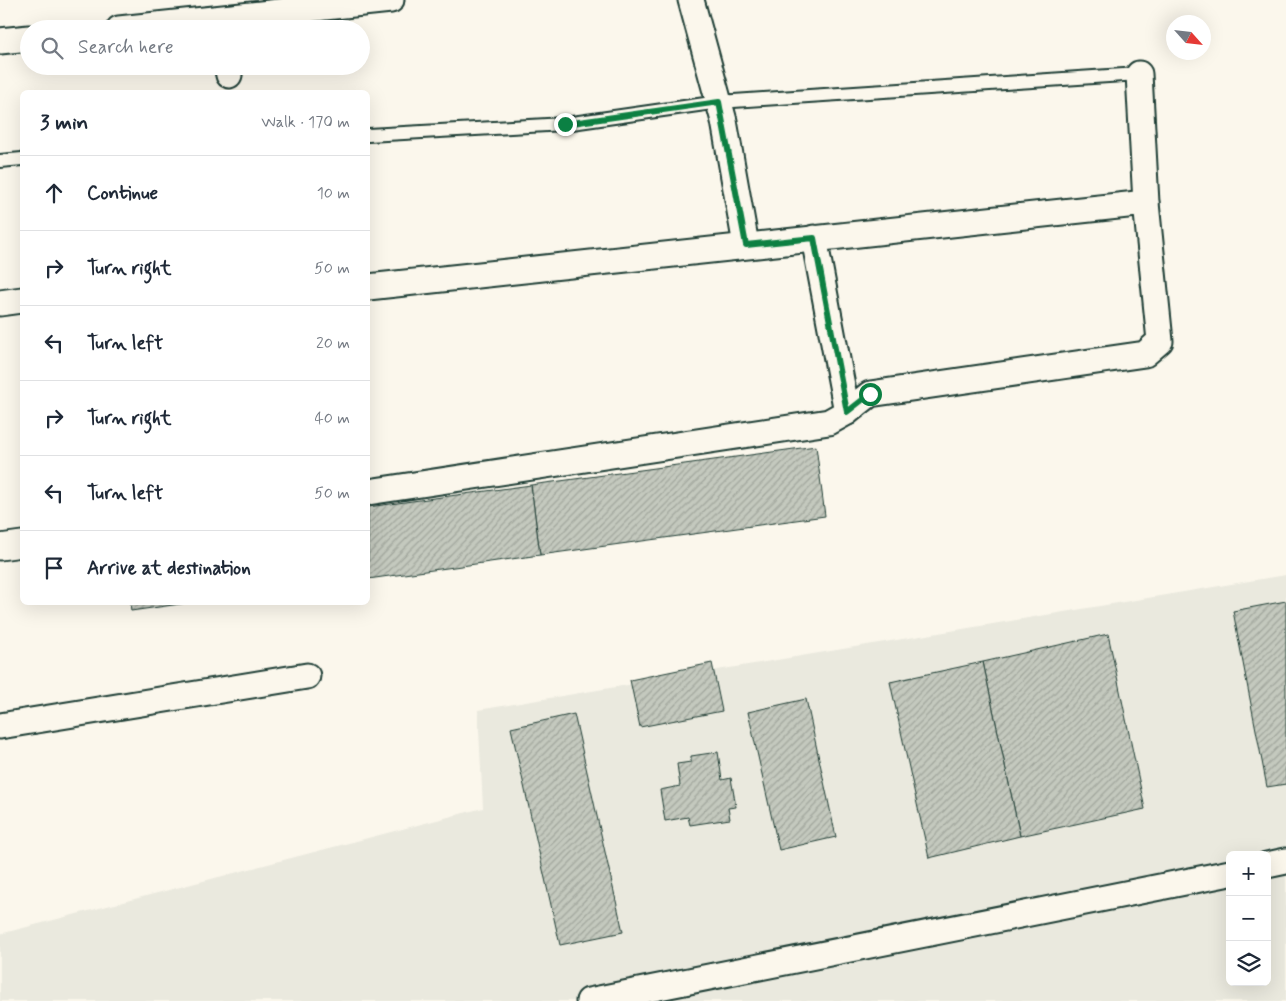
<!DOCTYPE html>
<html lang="en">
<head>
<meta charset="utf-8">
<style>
	body { margin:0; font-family:Mynerve,sans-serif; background:#f6f6f7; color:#1f2937 }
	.controls { position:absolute; right:15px; bottom:15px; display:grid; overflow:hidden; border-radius:8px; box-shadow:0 5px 20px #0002 }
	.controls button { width:45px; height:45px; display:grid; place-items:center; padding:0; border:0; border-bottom:1px solid #e0e1e3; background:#fff; color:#1f2937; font:25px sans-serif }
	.compass { position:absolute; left:1166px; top:15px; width:45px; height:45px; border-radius:50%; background:#fff; box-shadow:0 5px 20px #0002; rotate:117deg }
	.stop { position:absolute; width:15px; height:15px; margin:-11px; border:4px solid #0b8043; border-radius:50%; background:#fff }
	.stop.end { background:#0b8043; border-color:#fff; box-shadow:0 1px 5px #0008 }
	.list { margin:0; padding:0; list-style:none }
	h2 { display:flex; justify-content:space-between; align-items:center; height:65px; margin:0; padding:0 20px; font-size:21px }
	h2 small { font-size:16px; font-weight:400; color:#747a83 }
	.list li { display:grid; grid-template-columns:32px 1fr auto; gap:15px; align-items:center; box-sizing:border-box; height:75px; padding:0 20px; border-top:1px solid #e0e1e3 }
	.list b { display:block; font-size:19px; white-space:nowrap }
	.list em { font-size:16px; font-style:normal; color:#747a83 }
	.icon { flex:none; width:28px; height:28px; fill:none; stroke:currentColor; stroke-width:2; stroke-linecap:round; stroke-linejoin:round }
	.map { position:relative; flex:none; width:1286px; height:1001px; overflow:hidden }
	.search { position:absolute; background:#fff; box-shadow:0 5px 20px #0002; left:20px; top:20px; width:350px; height:55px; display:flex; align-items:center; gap:12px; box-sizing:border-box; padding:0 18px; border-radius:28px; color:#747a83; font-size:19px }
	.panel { position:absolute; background:#fff; box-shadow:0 5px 20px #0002; left:20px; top:90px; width:350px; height:515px; border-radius:8px }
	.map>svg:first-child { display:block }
	.built { fill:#eae9de; fill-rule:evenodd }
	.building { fill:url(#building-hatch); stroke:#1f3d34 }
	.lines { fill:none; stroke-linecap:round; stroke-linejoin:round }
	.lane-casing { stroke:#1f3d34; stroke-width:16 }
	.street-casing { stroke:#1f3d34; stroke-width:29 }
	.lane { stroke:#fbf7ec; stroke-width:12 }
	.street { stroke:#fbf7ec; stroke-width:25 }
	.route { stroke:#0b8043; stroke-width:6 }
</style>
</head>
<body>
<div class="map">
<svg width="1286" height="1001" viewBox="0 0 1286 1001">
	<defs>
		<pattern id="building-hatch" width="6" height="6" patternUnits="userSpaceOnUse" patternTransform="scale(1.25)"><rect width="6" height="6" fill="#c4c9be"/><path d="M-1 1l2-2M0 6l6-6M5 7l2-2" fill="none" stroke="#9fa49b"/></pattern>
	</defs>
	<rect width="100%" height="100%" fill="#fbf7ec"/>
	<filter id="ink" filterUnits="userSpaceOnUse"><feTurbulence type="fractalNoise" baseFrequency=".02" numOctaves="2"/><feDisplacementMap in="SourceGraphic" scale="10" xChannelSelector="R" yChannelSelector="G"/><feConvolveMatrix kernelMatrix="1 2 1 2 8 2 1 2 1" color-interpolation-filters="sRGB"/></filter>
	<g filter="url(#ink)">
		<!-- built -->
		<path class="built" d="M 1286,575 L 1286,1001 L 0,1001 L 0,934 L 483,808 L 478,710 ZM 1230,855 L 1267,855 L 1267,982 L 1230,982 Z"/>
		<!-- building -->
		<g class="building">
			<path d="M 816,446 L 825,516 L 540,555 L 531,485 Z"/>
			<path d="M 531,485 L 540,555 L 368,579 L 368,507 Z"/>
			<path d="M 1286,601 L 1286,784 L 1267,787 L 1233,611 Z"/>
			<path d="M 130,602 L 194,602 L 131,611 Z"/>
			<path d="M 1108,634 L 1145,809 L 1020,836 L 983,662 Z"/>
			<path d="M 983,662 L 1020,836 L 929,858 L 890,682 Z"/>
			<path d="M 712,663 L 722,711 L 640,727 L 630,680 Z"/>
			<path d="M 806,699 L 836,837 L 779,850 L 748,712 Z"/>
			<path d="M 574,714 L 623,932 L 560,945 L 511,728 Z"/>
			<path d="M 718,752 L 722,780 L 731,778 L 736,807 L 728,808 L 730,819 L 690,825 L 688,817 L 665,821 L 660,790 L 680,786 L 677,764 L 691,762 L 691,756 Z"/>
		</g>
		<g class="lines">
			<defs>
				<g id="lane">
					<path d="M 368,135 L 565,124 L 719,102 L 1139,74"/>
					<path d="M 0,161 L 22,159"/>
				</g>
				<g id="street">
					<path d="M 691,0 L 724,121 L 746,245"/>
					<path d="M 119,29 L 391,0"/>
					<path d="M 0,41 L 29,38"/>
					<path d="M 227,66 L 229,75"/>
					<path d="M 814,238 L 847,412"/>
					<path d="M 368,287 L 1146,203"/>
					<path d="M 0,303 L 22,300"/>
					<path d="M 368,492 L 829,422 L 847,412 L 870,394 L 1145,354 L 1160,341 L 1146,203 L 1139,74"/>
					<path d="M 0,547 L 22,544"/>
					<path d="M 0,726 L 307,676"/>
					<path d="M 1267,865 L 1286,861"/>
					<path d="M 589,1001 L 1230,873"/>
				</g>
			</defs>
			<!-- lane casing -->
			<use href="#lane" class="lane-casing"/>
			<!-- street casing -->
			<use href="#street" class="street-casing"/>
			<!-- lane -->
			<use href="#lane" class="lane"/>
			<!-- street -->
			<use href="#street" class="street"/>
		</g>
	</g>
	<g class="lines" filter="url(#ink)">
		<!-- route -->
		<path class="route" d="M 565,124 L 719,102 L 746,245 L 814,238 L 847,412 L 870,394"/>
	</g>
</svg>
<div class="controls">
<button>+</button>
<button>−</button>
<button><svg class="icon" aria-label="layers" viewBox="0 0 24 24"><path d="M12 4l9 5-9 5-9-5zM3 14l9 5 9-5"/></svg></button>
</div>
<svg class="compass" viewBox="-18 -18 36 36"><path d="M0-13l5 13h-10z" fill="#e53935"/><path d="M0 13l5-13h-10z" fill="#747a83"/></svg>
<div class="stop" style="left:870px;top:394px"></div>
<div class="stop end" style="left:565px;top:124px"></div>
<div class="search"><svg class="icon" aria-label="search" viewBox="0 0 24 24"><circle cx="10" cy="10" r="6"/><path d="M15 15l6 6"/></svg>Search here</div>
<section class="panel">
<h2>3 min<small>Walk · 170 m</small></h2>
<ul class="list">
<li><svg class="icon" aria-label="ahead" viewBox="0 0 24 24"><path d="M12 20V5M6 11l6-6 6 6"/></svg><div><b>Continue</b></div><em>10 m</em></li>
<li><svg class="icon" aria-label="right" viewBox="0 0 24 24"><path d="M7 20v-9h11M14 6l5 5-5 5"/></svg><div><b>Turn right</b></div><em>50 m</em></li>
<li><svg class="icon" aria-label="left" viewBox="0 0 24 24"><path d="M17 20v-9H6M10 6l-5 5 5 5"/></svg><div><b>Turn left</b></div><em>20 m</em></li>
<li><svg class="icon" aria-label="right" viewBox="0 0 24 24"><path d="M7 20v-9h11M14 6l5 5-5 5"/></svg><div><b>Turn right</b></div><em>40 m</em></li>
<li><svg class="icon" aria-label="left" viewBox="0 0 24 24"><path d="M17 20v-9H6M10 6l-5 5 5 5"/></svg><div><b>Turn left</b></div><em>50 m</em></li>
<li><svg class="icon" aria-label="arrive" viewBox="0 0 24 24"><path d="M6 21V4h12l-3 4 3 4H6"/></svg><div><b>Arrive at destination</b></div></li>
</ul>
</section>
</div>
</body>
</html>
